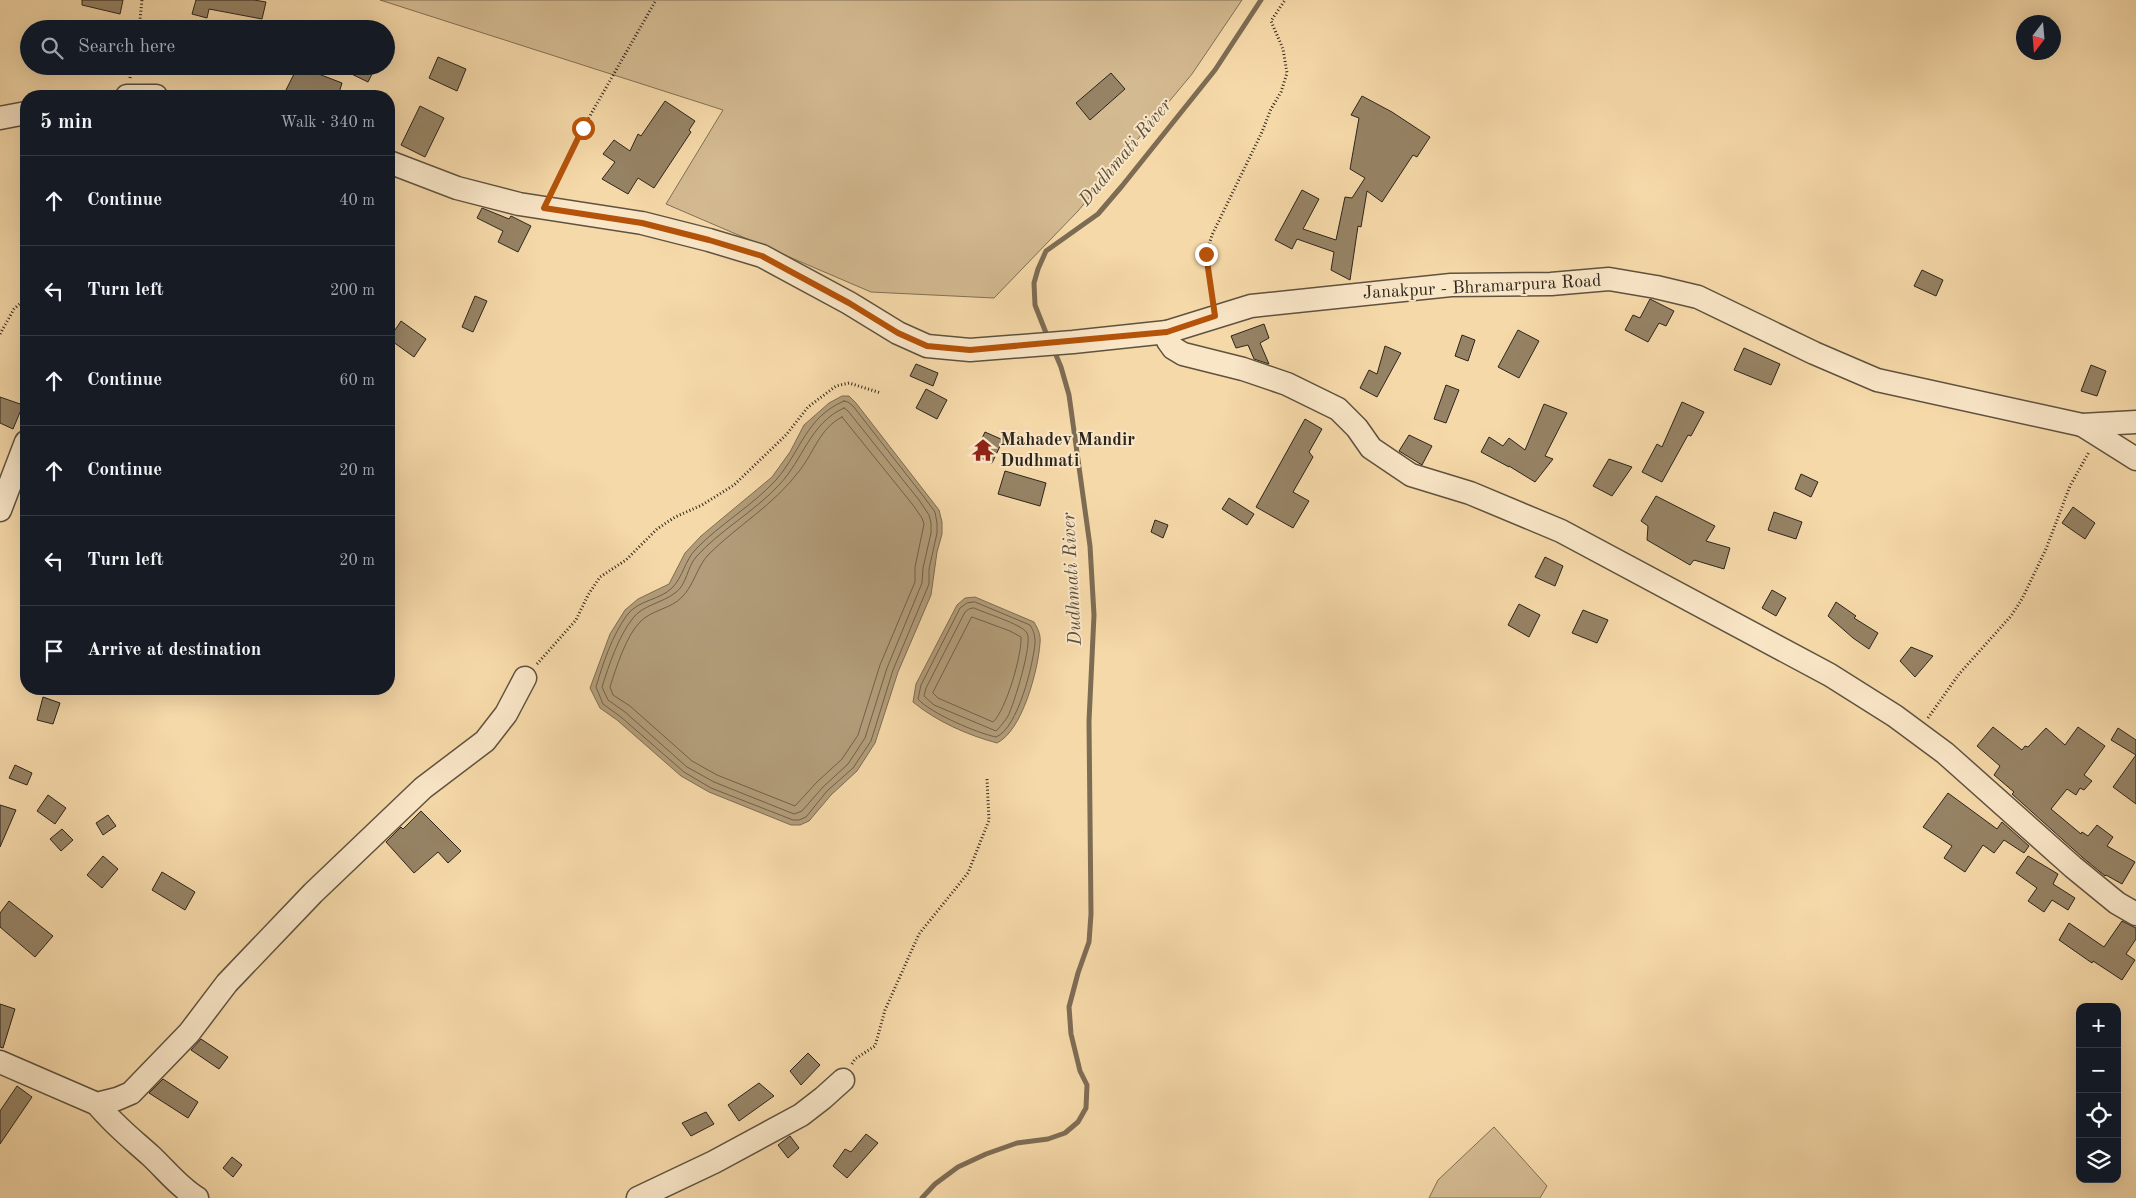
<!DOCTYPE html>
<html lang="en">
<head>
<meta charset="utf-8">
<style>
	body { margin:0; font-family:"Old Standard TT",serif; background:#20242c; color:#f1f3f6 }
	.controls { position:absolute; right:15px; bottom:15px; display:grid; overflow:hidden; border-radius:10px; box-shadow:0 5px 20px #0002 }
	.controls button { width:45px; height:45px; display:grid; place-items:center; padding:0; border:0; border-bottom:1px solid #363941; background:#171b24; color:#f1f3f6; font:25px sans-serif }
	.compass { position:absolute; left:2016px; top:15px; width:45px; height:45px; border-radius:50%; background:#171b24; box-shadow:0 5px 20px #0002; rotate:196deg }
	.stop { position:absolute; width:15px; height:15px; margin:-11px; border:4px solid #b45309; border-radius:50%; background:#fff }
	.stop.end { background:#b45309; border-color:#fff; box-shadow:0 1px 5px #0008 }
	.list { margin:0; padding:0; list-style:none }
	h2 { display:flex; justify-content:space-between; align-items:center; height:65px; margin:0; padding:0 20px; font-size:21px }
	h2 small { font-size:16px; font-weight:400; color:#9ea1a6 }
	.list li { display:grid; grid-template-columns:32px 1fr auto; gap:15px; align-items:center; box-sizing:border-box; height:90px; padding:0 20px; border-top:1px solid #363941 }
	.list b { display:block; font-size:19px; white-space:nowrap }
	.list em { font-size:16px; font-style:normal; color:#9ea1a6 }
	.icon { flex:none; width:28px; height:28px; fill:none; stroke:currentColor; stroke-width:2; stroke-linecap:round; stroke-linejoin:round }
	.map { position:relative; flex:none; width:2136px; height:1198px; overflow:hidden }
	.search { position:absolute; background:#171b24; box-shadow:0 5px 20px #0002; left:20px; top:20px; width:375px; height:55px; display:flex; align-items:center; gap:12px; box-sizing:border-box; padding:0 18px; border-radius:28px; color:#9ea1a6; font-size:19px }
	.panel { position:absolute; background:#171b24; box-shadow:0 5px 20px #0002; left:20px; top:90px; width:375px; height:605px; border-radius:20px }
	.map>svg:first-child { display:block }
	.green { fill:#d4ba91; stroke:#807056 }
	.water { fill:#b29c79; stroke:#7d6c54 }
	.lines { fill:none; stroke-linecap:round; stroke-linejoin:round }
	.shore { stroke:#70604a; stroke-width:1 }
	.stream { stroke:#7d6c54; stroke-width:5 }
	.building { fill:#968365; stroke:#2d251c }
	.minor-casing { stroke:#5f523f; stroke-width:25 }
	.path { stroke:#2d251c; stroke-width:3; stroke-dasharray:1 2.5; stroke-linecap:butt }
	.minor { stroke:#f9e6c7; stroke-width:22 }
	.route { stroke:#b45309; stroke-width:6 }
	.labels { text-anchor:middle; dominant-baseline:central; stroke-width:4; stroke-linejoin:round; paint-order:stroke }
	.street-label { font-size:18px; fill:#2d251c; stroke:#f9e6c7 }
	.poi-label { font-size:18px; font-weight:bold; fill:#2d251c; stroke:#f9e6c7; text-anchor:start }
	.water-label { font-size:19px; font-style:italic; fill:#5c4f3d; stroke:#f9e6c7 }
</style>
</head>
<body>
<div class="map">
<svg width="2136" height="1198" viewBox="0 0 2136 1198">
	<rect width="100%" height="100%" fill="#f6d9a9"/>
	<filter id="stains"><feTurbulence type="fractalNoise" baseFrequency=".004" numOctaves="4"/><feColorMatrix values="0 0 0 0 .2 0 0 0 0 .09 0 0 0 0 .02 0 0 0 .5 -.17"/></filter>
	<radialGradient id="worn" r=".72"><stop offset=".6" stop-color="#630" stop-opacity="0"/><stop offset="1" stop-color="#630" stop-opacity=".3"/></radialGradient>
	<!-- green -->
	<g class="green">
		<path d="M 380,0 L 1242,0 L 1192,74 L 1078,211 L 994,298 L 871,292 L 666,204 L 723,110 Z"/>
		<path d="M 1494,1127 L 1547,1186 L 1540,1198 L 1429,1198 L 1438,1180 Z"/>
	</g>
	<!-- water -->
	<g class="water">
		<path d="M 842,396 L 849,396 L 856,403 L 939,510 L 942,522 L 942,534 L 937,552 L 931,595 L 898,672 L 875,743 L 857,771 L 831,795 L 809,821 L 800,825 L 791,825 L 709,792 L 681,776 L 617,720 L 600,708 L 590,688 L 610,634 L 625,610 L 638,599 L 669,584 L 685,553 L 701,536 L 772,477 L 790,452 L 804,425 L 829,403 Z"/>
		<path d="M 975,597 L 1034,622 C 1038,629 1041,635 1040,643 C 1038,671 1022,731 997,743 C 967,735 936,721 913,702 L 916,684 L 957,605 L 965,598 Z"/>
	</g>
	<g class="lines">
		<!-- shore -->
		<g class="shore">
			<path d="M 844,401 L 848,402 L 853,406 L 924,497 L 935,512 L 937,523 L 937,533 L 929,569 L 929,584 L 893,670 L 871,741 L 853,768 L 827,791 L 806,817 L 799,820 L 793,820 L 711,788 L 684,772 L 621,717 L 603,704 L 596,687 C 603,663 612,636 627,615 C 638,600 660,600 672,588 C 683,577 685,560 696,549 C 720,524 752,506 776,480 C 801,451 806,417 844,401 Z"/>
			<path d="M 844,408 L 848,411 L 919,500 L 929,515 L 931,523 L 931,533 L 923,568 L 922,583 L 887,668 L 865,738 L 848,764 L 823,787 L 802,811 L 794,814 L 714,782 L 687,767 L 625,712 L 608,700 L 602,687 C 609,665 618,637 633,618 C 643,605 662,603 675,593 C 687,585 687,567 696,557 C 720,530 754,512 779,485 C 803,460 810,423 844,408 Z"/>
			<path d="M 842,417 L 913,505 L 922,518 L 924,524 L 915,567 L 915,582 L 880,665 L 858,735 L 842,759 L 817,782 L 795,806 L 717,775 L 692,761 L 630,706 L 613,695 L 610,687 C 616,668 626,636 640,622 C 651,610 671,609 682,597 C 694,585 697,567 708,555 C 739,524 773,506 800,470 C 814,452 820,428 842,417 Z"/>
			<path d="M 975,602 L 1030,625 C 1034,631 1035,636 1035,643 C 1033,665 1018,728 996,737 C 977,733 930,713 918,699 L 921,685 L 960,608 L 967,603 Z"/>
			<path d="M 974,608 C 984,613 1022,624 1027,633 C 1033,643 1014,704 1008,716 C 1005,721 1000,727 996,731 L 934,705 L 924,696 L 926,688 L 965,612 L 969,609 Z"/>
			<path d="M 972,617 L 1010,631 L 1021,637 C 1022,655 1006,710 993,722 L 938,698 L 933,693 Z"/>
		</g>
		<!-- stream -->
		<g class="stream">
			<path d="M 1048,338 L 1035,305 L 1034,283 L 1038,269 L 1046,251 L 1098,214 L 1122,186 L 1215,70 L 1261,0"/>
			<path d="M 922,1198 L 935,1184 L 958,1167 L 986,1154 L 1017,1143 L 1048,1139 L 1065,1133 L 1078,1122 L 1086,1108 L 1087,1085 L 1080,1071 L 1071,1034 L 1069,1007 L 1078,973 L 1089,942 L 1091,914 L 1089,721 L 1094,615 L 1090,546 L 1069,395 L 1061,367 L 1053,348"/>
		</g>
	</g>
	<!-- building -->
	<g class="building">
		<path d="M 82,0 L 123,0 L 120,14 L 82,5 Z"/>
		<path d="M 196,0 L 254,0 L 266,2 L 262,19 L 209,9 L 207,18 L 192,14 Z"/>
		<path d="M 438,57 L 466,69 L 457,91 L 429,78 Z"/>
		<path d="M 298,66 L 342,83 L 338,96 L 283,96 Z"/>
		<path d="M 335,66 L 376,66 L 368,82 Z"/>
		<path d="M 1111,73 L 1125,89 L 1090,120 L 1076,103 Z"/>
		<path d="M 1362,96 L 1392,112 L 1430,137 L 1417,157 L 1413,155 L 1382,202 L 1367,191 L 1361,227 L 1358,226 L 1350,280 L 1331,270 L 1334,252 L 1297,239 L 1292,249 L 1275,240 L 1302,190 L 1319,199 L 1303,229 L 1336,240 L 1345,197 L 1352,198 L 1365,178 L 1350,169 L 1359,118 L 1351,115 Z"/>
		<path d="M 665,101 L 695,121 L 689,130 L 691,132 L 654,188 L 638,178 L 628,194 L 602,179 L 615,162 L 603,154 L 614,140 L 630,151 L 638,134 L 641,136 Z"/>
		<path d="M 420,106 L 444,118 L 425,157 L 401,145 Z"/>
		<path d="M 482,208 L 509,219 L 511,216 L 531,226 L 518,252 L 498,242 L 503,231 L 477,218 Z"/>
		<path d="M 1922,270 L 1943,280 L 1936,296 L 1914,286 Z"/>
		<path d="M 475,296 L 487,301 L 473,332 L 462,327 Z"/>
		<path d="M 1650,299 L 1674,311 L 1666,326 L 1659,323 L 1648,342 L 1625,330 L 1633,315 L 1640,318 Z"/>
		<path d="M 401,321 L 426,339 L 414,357 L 389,339 Z"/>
		<path d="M 1264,324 L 1269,338 L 1260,343 L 1269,364 L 1254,359 L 1248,345 L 1236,348 L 1231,336 Z"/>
		<path d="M 1518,330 L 1539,341 L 1519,378 L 1498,367 Z"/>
		<path d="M 1462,335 L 1475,340 L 1468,361 L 1455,356 Z"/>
		<path d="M 1385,346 L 1401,353 L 1377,397 L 1360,388 L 1369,370 L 1377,374 Z"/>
		<path d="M 1744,348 L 1780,364 L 1771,385 L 1734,370 Z"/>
		<path d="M 916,364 L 938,373 L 933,386 L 910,376 Z"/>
		<path d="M 2091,365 L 2106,371 L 2097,396 L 2081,391 Z"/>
		<path d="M 1446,385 L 1459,390 L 1446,423 L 1434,419 Z"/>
		<path d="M 926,389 L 947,400 L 937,419 L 916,408 Z"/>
		<path d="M 0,397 L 23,405 L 13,429 L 0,423 Z"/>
		<path d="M 1682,402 L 1704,412 L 1691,436 L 1688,435 L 1662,482 L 1642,472 L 1657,444 L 1662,447 Z"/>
		<path d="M 1544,404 L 1567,413 L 1545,456 L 1553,459 L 1535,482 L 1509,466 L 1509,467 L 1481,452 L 1489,437 L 1503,446 L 1509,438 L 1525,450 Z"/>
		<path d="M 1305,419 L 1322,429 L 1309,452 L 1313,457 L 1293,492 L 1309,501 L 1293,528 L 1256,507 Z"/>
		<path d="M 985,432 L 1003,440 L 992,463 L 974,455 Z"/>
		<path d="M 1409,435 L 1432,446 L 1422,465 L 1399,451 Z"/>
		<path d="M 1609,459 L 1632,467 L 1612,496 L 1593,486 Z"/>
		<path d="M 1005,471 L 1046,483 L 1040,506 L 998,494 Z"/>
		<path d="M 1801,474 L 1818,482 L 1811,497 L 1795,489 Z"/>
		<path d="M 1656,496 L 1715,526 L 1706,541 L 1730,548 L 1724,569 L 1694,560 L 1690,565 L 1647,540 L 1648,526 L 1641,521 Z"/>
		<path d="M 1229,498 L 1254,514 L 1247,525 L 1222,509 Z"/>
		<path d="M 2073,507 L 2095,523 L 2085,539 L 2062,523 Z"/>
		<path d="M 1774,512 L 1802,522 L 1796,539 L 1768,530 Z"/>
		<path d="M 1155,520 L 1168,525 L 1163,538 L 1151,532 Z"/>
		<path d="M 1545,557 L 1563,566 L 1555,586 L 1535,577 Z"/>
		<path d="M 1772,590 L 1786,598 L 1776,616 L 1762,608 Z"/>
		<path d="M 1836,602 L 1856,616 L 1854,618 L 1878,633 L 1869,649 L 1853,638 L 1828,616 Z"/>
		<path d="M 1519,604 L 1540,615 L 1529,637 L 1508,625 Z"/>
		<path d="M 1583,610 L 1608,620 L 1597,643 L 1572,633 Z"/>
		<path d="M 1911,647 L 1933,656 L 1915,677 L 1900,661 Z"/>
		<path d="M 43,697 L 60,703 L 53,724 L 37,720 Z"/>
		<path d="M 1993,727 L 2022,750 L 2025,746 L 2028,747 L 2046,728 L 2065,745 L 2078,727 L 2105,746 L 2084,775 L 2092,781 L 2084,790 L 2080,788 L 2076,795 L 2067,789 L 2051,809 L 2081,834 L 2082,832 L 2088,836 L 2097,825 L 2113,837 L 2107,846 L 2135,862 L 2122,884 L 2106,875 L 2105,876 L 2082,857 L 2012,794 L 2014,792 L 1994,775 L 2000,766 L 1977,746 Z"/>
		<path d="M 2118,728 L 2136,740 L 2136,804 L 2113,787 L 2136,755 L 2111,740 Z"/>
		<path d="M 15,765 L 32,773 L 27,785 L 9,778 Z"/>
		<path d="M 1948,793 L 1997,829 L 2002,822 L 2029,846 L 2024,853 L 2004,840 L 1994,853 L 1983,845 L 1965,872 L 1944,858 L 1952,846 L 1923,827 Z"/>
		<path d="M 48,795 L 66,808 L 55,824 L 37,811 Z"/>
		<path d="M 0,805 L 16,810 L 0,847 Z"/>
		<path d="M 421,811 L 461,851 L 448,863 L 438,852 L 414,873 L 386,842 L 401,827 L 403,829 Z"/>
		<path d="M 108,815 L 116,826 L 103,835 L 96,823 Z"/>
		<path d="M 62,829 L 73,840 L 61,851 L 50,839 Z"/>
		<path d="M 103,856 L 118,869 L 102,888 L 87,875 Z"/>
		<path d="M 2028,856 L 2058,874 L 2053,884 L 2075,898 L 2068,910 L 2052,900 L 2044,912 L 2028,901 L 2037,888 L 2016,873 Z"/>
		<path d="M 162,872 L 195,892 L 185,910 L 152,890 Z"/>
		<path d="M 9,901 L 53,936 L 35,957 L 0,927 L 0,913 Z"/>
		<path d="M 2122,921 L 2136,928 L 2136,939 L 2126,954 L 2135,960 L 2122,980 L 2093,961 L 2092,963 L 2059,940 L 2069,923 L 2104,947 Z"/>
		<path d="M 0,1004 L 15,1009 L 3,1048 L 0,1047 Z"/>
		<path d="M 201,1039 L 228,1057 L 219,1069 L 191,1050 Z"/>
		<path d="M 808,1053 L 820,1065 L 801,1085 L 790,1071 Z"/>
		<path d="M 163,1079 L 198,1102 L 188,1118 L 149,1093 Z"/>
		<path d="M 759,1083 L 774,1096 L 739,1121 L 728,1105 Z"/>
		<path d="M 17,1086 L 32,1097 L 0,1144 L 0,1111 Z"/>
		<path d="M 706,1112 L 714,1124 L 691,1136 L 682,1123 Z"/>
		<path d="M 866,1134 L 878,1143 L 847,1178 L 833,1166 L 845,1149 L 851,1152 Z"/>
		<path d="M 790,1136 L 799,1148 L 788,1158 L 778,1145 Z"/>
		<path d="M 232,1157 L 242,1165 L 233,1177 L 223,1168 Z"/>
	</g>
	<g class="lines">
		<defs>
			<g id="minor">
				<path d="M 127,96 L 156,96"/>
				<path d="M 0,118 L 26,113"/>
				<path d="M 389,162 L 457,188 L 519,204 L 642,223 L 709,240 L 762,256 L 849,303 L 898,333 L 927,346 L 970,350 L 1073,342 L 1167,332 L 1251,306 L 1451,285 L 1551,284 L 1609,279 L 1656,287 L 1698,297 L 1814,353 L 1877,380 L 2082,425 L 2136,422"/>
				<path d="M 1167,332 L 1168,341 L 1173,348 L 1183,354 L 1243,369 L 1287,384 L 1338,409 L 1357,428 L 1371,448 L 1411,475 L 1470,493 L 1561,531 L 1830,675 L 1895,716 L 1945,753 L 2073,867 L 2117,903 L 2136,914"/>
				<path d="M 2082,425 L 2136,459"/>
				<path d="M 0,510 L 26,442"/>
				<path d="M 0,1062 L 97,1104 L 117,1099 L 131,1093 L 189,1033 L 227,983 L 313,893 L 423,788 L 485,741 L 506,714 L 525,678"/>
				<path d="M 97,1104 C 114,1125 131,1138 151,1156 C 166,1170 179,1187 197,1198"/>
				<path d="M 638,1198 L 714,1162 L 801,1115 L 823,1098 L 843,1080"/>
			</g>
		</defs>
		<!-- minor casing -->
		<use href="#minor" class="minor-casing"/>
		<!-- path -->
		<g class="path">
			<path d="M 139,29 L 142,0"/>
			<path d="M 130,78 L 132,66"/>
			<path d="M 552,190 L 583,128 L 656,0"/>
			<path d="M 1213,299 L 1206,254 L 1212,235 L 1262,132 L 1271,109 L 1281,92 L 1287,73 L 1283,49 L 1271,21 L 1285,0"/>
			<path d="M 0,334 L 14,309 L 26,298"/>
			<path d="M 537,664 L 576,620 L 588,595 L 600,577 L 626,560 L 657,529 L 675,517 L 702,505 L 734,485 L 786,435 L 808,407 L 836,386 L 849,383 L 881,393"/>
			<path d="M 1928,718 L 1959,674 L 2011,616 L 2022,599 L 2046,549 L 2070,486 L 2089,452"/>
			<path d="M 852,1064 L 855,1059 L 875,1046 L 885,1010 L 919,934 L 968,873 L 989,820 L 987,779"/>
		</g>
		<!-- minor -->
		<use href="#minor" class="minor"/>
	</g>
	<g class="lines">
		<!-- route -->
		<path class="route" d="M 583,128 L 544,208 L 642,223 L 709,240 L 762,256 L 849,303 L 898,333 L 927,346 L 970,350 L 1167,332 L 1215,316 L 1206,254"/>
	</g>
	<!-- icons -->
	<defs>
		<symbol id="temple-bare" viewBox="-9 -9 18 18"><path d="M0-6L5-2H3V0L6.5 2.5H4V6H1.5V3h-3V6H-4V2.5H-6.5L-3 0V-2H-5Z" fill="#8f2418" stroke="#f9e6c7" stroke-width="2.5" paint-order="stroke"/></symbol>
	</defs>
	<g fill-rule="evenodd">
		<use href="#temple-bare" x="967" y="434" width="32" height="32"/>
	</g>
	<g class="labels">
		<!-- street labels -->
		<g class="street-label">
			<text transform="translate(1482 287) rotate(-3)">Janakpur - Bhramarpura Road</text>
		</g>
		<!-- poi labels -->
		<g class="poi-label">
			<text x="1000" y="440">Mahadev Mandir<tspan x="1000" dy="21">Dudhmati</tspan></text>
		</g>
		<!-- water labels -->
		<g class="water-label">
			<text transform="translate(1126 153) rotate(-50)">Dudhmati River</text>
			<text transform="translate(1073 579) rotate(-93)">Dudhmati River</text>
		</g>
	</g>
	<rect width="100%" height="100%" filter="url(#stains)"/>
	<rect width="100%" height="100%" fill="url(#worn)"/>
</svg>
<div class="controls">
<button>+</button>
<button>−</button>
<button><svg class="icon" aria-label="locate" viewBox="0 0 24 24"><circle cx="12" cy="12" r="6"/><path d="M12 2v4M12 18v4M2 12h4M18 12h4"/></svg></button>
<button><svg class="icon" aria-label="layers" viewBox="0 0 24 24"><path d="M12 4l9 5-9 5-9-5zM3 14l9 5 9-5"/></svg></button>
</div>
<svg class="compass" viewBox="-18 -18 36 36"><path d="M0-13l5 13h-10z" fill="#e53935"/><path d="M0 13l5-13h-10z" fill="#9ea1a6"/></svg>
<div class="stop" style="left:583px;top:128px"></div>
<div class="stop end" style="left:1206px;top:254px"></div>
<div class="search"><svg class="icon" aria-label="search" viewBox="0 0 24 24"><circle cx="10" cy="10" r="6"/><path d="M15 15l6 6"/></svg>Search here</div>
<section class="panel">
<h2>5 min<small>Walk · 340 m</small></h2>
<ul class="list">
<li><svg class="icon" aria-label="ahead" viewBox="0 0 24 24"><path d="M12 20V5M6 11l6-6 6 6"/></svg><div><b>Continue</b></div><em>40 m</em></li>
<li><svg class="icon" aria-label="left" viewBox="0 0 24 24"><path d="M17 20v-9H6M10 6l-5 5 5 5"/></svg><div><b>Turn left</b></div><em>200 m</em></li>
<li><svg class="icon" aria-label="ahead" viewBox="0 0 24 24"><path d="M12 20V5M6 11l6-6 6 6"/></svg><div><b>Continue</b></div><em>60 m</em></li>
<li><svg class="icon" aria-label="ahead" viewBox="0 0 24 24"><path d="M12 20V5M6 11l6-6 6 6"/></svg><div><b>Continue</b></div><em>20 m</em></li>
<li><svg class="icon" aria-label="left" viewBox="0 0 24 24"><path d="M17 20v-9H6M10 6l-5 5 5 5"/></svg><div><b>Turn left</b></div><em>20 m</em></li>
<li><svg class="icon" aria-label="arrive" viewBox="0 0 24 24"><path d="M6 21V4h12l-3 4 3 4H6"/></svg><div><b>Arrive at destination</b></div></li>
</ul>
</section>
</div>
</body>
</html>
